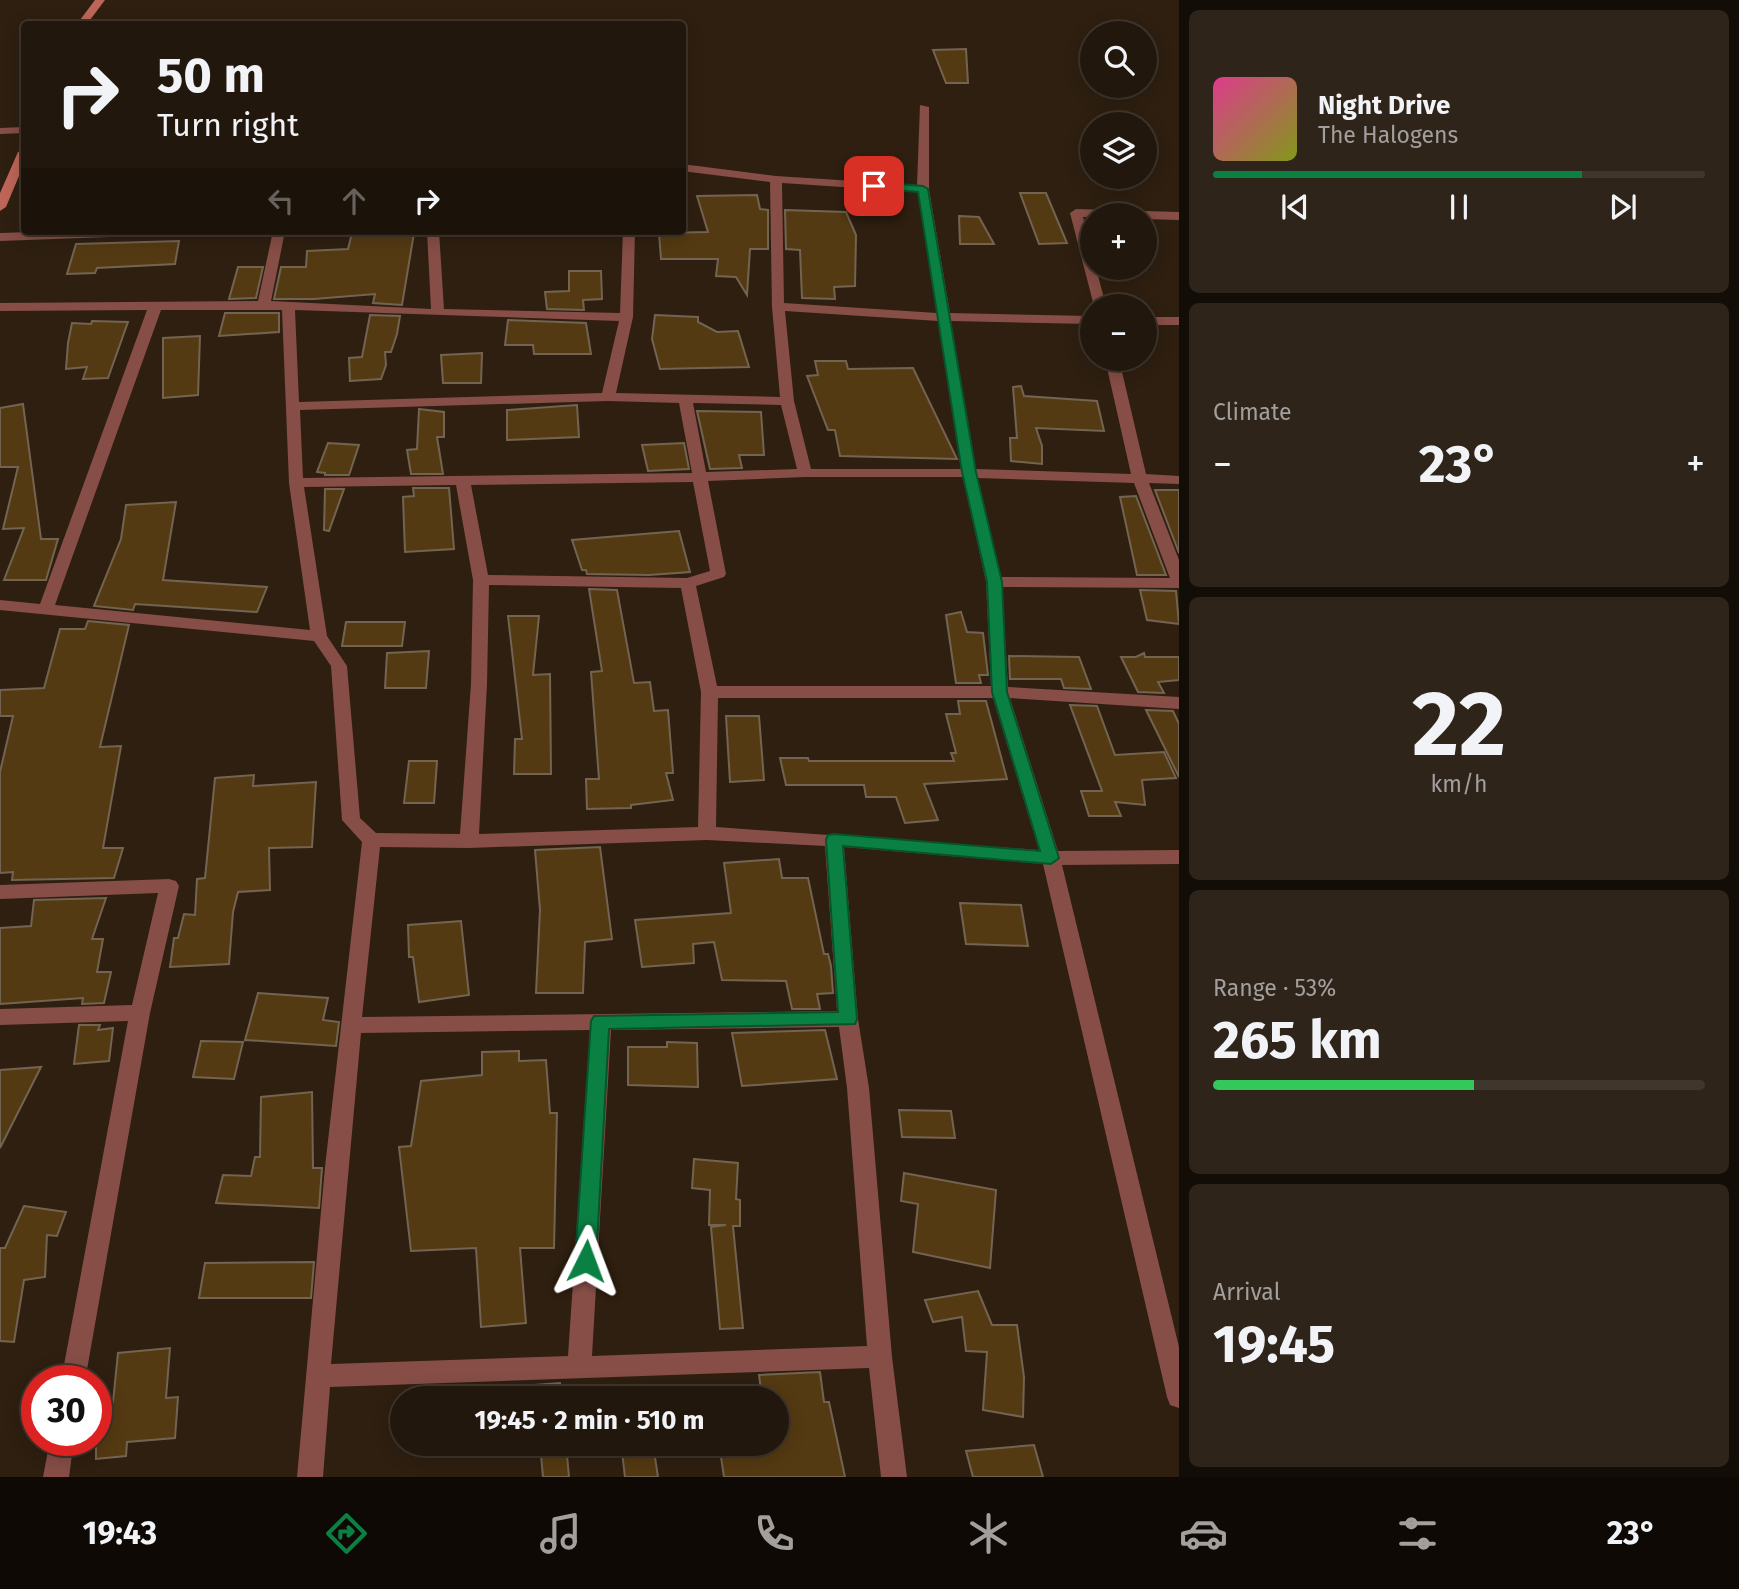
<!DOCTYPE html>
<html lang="en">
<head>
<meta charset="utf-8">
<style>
  :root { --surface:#22170c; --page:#2e241a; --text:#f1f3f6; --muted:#a29f9d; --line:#3f362d; --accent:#0b8043 }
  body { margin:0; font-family:"Fira Sans",sans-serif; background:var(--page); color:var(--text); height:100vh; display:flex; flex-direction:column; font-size:26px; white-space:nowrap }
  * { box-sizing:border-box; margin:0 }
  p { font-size:23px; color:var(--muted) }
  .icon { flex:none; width:38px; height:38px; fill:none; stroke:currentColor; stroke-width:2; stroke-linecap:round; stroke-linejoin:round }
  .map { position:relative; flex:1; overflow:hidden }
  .drawer { display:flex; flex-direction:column; gap:10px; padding:10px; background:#130d07; width:560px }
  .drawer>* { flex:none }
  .guide { position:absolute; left:21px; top:21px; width:665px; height:214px; border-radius:7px; box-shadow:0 4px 18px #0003,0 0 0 2px var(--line); background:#22170c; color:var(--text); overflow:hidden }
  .buttons { position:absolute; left:1080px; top:21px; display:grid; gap:14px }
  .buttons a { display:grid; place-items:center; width:77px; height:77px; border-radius:50%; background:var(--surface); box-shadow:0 4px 18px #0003,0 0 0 2px var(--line); font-size:35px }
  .speed { position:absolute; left:21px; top:1365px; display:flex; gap:14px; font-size:35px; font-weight:700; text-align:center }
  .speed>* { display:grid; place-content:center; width:91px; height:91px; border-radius:50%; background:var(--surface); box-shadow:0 4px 18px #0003,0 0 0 2px var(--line); line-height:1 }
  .speed .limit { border:10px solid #d22; background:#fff; color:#111 }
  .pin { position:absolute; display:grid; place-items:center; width:60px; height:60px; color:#fff; margin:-30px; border-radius:14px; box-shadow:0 4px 10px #0006 }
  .me { position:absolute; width:77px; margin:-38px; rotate:3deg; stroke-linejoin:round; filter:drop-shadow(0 0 5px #0008) }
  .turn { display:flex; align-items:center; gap:24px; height:147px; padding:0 21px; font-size:32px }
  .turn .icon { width:91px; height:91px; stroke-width:2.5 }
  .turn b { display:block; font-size:49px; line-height:60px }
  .lanes { display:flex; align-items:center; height:66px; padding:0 21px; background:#0003; justify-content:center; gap:35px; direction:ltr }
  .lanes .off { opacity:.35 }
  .big { font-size:52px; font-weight:700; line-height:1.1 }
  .drawer .tile { flex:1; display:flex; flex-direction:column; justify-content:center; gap:10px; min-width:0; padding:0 24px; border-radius:10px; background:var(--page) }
  .drawer .dial { align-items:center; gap:0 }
  .dial b { font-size:91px; line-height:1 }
  .song { display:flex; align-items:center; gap:21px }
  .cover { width:84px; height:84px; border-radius:10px; background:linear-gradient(135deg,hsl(330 70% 55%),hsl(70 70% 35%)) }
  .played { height:7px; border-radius:4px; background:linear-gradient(90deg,var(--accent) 75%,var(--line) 75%) }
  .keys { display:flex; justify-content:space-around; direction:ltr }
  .heat { display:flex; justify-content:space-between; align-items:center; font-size:38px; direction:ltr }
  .charge { height:10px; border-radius:5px; background:linear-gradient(90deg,#34c759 53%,var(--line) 0) }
  .trip { position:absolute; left:390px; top:1386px; width:399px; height:70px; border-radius:35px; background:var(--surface); box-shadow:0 4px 18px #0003,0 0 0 2px var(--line); font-weight:700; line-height:70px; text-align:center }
  .menu { display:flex; height:112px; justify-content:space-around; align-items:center; background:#0e0905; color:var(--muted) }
  .menu .icon { width:49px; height:49px }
  .menu .current { color:var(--accent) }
  .menu b { font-size:32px; color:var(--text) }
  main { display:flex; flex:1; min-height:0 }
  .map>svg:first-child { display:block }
  .building { fill:#543a12; stroke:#736451; stroke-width:2 }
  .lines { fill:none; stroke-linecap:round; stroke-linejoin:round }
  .street { fill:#864e46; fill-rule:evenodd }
  .secondary { fill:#bd6558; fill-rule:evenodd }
  .route { fill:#0b8043; stroke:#07532c; stroke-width:2 }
</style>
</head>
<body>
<main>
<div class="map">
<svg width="1179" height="1477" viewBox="0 0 1179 1477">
  <rect width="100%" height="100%" fill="#2e1f10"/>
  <!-- building -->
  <path class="building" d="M966,49L968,83H946L933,50Z
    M1020,193H1046L1067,243L1039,244Z
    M757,195L760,209L768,210V249H750L747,295L736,277L716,276L718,259H661L659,233L708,232L697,196Z
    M785,210L846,212L856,235L855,286L834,287L835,299L802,298L800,250L786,249Z
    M959,216L979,217L994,244H960Z
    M352,233H414L402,305L373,303L375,294L314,299H274L281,267H306L307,251L348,249Z
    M179,241L175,264L97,268L95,273L67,274L76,244Z
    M238,267H263L256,298L229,299Z
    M569,271H601L602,299L583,300L584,310L547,309L545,292L569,291Z
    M225,313H279V332L219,336Z
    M370,315L400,316L397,334L391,352H385L386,365L381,379L350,381L349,358L362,357Z
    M655,315L698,317V322L717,332L738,331L749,367L660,369L652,339Z
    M508,320L586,323L591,354H534L533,345H505Z
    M92,321L128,322L108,378L83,379L87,367L66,369L68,343L72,323L91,324Z
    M200,336L198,395L163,398V338Z
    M482,353L481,383H443L441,355Z
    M815,361H846L848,369L913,368L957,459L840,456L835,430H828L807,376L818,375Z
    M1021,386L1024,396L1097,401L1104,431L1036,428L1042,446V464L1011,461L1010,438H1017L1013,387Z
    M23,404L41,539H58L46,580H4L24,528L3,529L18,467H0V408Z
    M577,405L579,437L507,440V410Z
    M419,409L444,412V437H437L443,474H411L407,450L417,449Z
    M697,411L761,412L764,455H739L742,468L710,469Z
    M328,443L359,445L349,475H325V473L317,472Z
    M684,443L689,469L648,471L642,445Z
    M413,488H449L454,549L405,552L403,497L414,496Z
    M325,489H344L329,531L324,530Z
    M1155,490H1179V553Z
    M1136,496L1166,575H1137L1120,497Z
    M176,502L163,580L267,587L257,612L135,604L133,610L94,606L121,539L126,505Z
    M679,531L690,572L649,575L587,574L586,570H582L572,540Z
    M589,589L617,590L634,683L650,682L654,711L668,710L673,773H666L673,800L631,805V808L587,809L586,779H599L591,672L602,671Z
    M1140,590L1176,591L1179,624L1147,620Z
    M961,612L967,632L983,633L988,675H979L981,683H956L946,615Z
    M508,616H539L533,675L550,674L551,774H514L515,739H522Z
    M88,621L129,625L100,747L121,746L103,848H123L114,878L12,880L13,872L0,873V772L13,716H0V690L44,688L60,629H85Z
    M346,622H405L402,646H342Z
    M429,651L426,688H385L387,653Z
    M1144,653L1145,657H1179V680L1158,682L1164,693L1138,692L1121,657H1136Z
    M1009,656L1079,657L1091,689L1064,688L1061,679H1010Z
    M958,701H986L1007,779L924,784L938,820L905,823L896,797H866L864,785H786L780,758H808L809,761H954L951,753H956L946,714H960Z
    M1070,705L1097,706L1115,755L1164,752L1176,778L1142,780L1145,805L1115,802L1121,816H1089L1081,791H1102Z
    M1146,710L1173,711L1179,724V777Z
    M726,716H759L764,780L730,782Z
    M409,761H437L434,803H404Z
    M254,775L253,786L316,782L312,847L269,848L270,890L238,892L233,912L229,964L170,967L174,938H178L184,914L195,915L197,879L205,878L215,778Z
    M600,847L612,939L585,942L583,993H536L540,910L535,850Z
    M779,859L782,878H808L824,954H828L831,966L833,993L817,994L820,1009H792L786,981L722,980L714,942L693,944L694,963L642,967L635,920L731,913L724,863Z
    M106,898L92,939H103L97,972H111L104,1003L82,1004L83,998L0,1004V928L31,926L34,900Z
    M960,903L1021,905L1028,946L966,944Z
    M461,921L469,995L419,1002L413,957H409L408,925Z
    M258,993L328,998L323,1020L339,1022L336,1046L245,1040Z
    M79,1025H100L98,1030L113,1028L109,1061L74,1064Z
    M825,1030L837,1079L742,1086L732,1033Z
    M201,1041L243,1042L234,1079L193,1077Z
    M667,1042L697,1043L698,1087L628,1085V1047H667Z
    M519,1051V1061L546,1060L550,1113H557L554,1248H520L526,1323L481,1327L476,1248L411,1251L399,1147L411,1146L421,1081L482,1075V1052Z
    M41,1067L0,1148V1070Z
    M312,1092L313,1168H322L319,1208L216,1203L223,1175L251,1176L255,1157H260L261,1097Z
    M899,1110L951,1111L955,1138L902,1137Z
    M694,1159L738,1163L736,1199L740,1200V1226H733L743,1328L720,1329L711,1227L726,1225H709L710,1190L692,1188Z
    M904,1173L996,1190L990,1268L913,1252L918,1204L901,1201Z
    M24,1206L66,1212L57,1236L47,1235L45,1277L24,1280L14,1342L0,1341V1248H5Z
    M314,1262L311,1298H199L205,1263Z
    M978,1291L992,1325H1017L1024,1377L1023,1417L983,1410L987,1352L966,1351L962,1317L933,1322L925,1300Z
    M170,1348L166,1398L178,1397L175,1438L127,1442L126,1456L96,1459V1404L113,1402L118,1353Z
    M820,1372L824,1402H829L845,1477H724L719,1444H777V1398H762L759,1375Z
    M560,1383L562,1398H536L535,1385Z
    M540,1444H566L569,1477H543Z
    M621,1444H653L658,1477H625Z
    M1034,1445L1043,1477H973L966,1451Z"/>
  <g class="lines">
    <!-- street -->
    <path class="street" d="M920,105L929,107V189L950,313L1092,316V324L951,321L976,469L1131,474L1105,359H1119L1146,474L1179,476V484L1149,483L1179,560V588L1002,587L1008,687L1179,697V709L1010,698L1058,851L1179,850V864L1062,865L1179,1347V1408L1170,1405L1167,1397L1043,864L844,847L858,1019L869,1088L892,1357L907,1477H881L869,1368L330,1387L323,1477H297L325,1167L362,842L342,820L331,666L314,641L0,610V600L40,604L147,310L0,311V303L258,301L273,231H285L271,301L431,309L427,231H439L444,309L620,313L623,231H635L633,317L616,393L780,397L772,307L770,182L682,171V164L776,176L917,185ZM782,183L918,192L937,313L784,303ZM161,310H282L289,483L310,630L55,605ZM295,310L619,321L602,393L299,402ZM785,311L938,321L961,469H811L794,401ZM608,401L679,403L692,473L303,478L300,410ZM693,403L781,405L797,469L706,472ZM805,477H963L986,582L991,686H717L696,586L724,577L726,574L708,481ZM977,478L1134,483L1170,578L1001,577ZM693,482L710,571L687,578L488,575L471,485ZM456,485L473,580L471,684L460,834L376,833L360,818L347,666L327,636L304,487ZM489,585L681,588L701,692L698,827L479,834L487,684ZM718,698H993L1039,850L716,827ZM707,840L825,846L837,1011L362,1017L380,847L469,848ZM839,1027L847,1088L867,1346L592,1356L611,1030ZM590,1030L568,1356L331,1364L361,1033Z
      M24,127V133L0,134V128Z
      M1076,209L1179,212V220L1144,219V215L1083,217L1092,251V268H1096L1106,306H1094L1070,213Z
      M64,231H170L164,235L0,241V233Z
      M1144,317H1179V325H1144Z
      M169,879L176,881L179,886L150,1013L85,1381H61L128,1021L0,1025V1009L132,1005L158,893L0,899V885Z
      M50,1440H74L69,1477H43Z"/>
    <!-- secondary -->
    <path class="secondary" d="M95,0H105L87,24H77Z
      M24,149V164L6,207L0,211V193L18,152Z"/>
  </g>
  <!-- route -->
  <path class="route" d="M874,182L923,186L928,189L976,472L1002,582L1007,692L1059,858L1051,864L843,846L857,1019L855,1024L609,1029L596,1261L593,1267L586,1270L578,1267L575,1261L591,1021L594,1016L838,1012L826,840L828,835L834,834L1040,851L992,692L987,582L962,472L918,192L870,188V183Z"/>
</svg>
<div class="buttons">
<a><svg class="icon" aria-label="search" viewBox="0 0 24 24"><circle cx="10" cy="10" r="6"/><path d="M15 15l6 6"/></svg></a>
<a><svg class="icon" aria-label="layers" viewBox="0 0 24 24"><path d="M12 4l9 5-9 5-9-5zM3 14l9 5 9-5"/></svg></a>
<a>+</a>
<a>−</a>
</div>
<div class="speed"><div class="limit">30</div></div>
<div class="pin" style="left:874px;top:186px;background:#d93025"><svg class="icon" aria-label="arrive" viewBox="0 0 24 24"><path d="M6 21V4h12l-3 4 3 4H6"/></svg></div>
<svg class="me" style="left:586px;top:1261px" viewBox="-20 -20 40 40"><path d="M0-17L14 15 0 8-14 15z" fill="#0b8043" stroke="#fff" stroke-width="4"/></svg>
<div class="trip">19:45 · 2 min · 510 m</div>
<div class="guide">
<div class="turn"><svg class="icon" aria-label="right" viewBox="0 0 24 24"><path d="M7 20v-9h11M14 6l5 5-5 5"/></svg><div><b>50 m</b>Turn right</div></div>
<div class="lanes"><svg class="icon off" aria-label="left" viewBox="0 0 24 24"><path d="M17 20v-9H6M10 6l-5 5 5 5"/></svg><svg class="icon off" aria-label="ahead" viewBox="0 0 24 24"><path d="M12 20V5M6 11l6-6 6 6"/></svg><svg class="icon" aria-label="right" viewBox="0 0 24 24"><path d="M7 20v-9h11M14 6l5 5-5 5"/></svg></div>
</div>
</div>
<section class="drawer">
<div class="tile">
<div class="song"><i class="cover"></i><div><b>Night Drive</b><p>The Halogens</p></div></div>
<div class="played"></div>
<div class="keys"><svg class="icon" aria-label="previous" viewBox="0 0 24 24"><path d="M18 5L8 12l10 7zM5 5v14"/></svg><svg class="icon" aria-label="pause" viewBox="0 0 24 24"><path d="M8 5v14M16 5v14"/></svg><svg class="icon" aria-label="next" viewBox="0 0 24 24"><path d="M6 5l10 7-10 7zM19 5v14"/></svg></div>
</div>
<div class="tile"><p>Climate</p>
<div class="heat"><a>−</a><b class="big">23°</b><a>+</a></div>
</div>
<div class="tile dial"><b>22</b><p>km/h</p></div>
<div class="tile"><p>Range · 53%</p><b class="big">265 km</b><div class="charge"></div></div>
<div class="tile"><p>Arrival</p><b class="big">19:45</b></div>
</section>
</main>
<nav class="menu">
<b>19:43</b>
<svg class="icon current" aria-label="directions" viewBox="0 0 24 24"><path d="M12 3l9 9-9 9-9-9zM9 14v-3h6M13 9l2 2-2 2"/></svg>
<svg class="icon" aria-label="music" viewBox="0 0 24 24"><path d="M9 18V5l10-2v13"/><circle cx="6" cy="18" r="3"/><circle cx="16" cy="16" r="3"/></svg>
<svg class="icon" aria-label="phone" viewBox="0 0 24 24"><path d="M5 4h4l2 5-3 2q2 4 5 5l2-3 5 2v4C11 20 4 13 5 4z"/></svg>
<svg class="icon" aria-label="climate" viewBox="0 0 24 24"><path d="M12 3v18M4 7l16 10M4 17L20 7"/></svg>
<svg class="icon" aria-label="car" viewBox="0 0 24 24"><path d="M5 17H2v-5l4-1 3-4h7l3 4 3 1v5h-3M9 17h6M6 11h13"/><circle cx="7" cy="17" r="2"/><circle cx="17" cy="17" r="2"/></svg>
<svg class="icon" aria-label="filters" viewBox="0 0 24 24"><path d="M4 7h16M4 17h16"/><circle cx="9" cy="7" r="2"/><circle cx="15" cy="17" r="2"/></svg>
<b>23°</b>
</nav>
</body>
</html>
